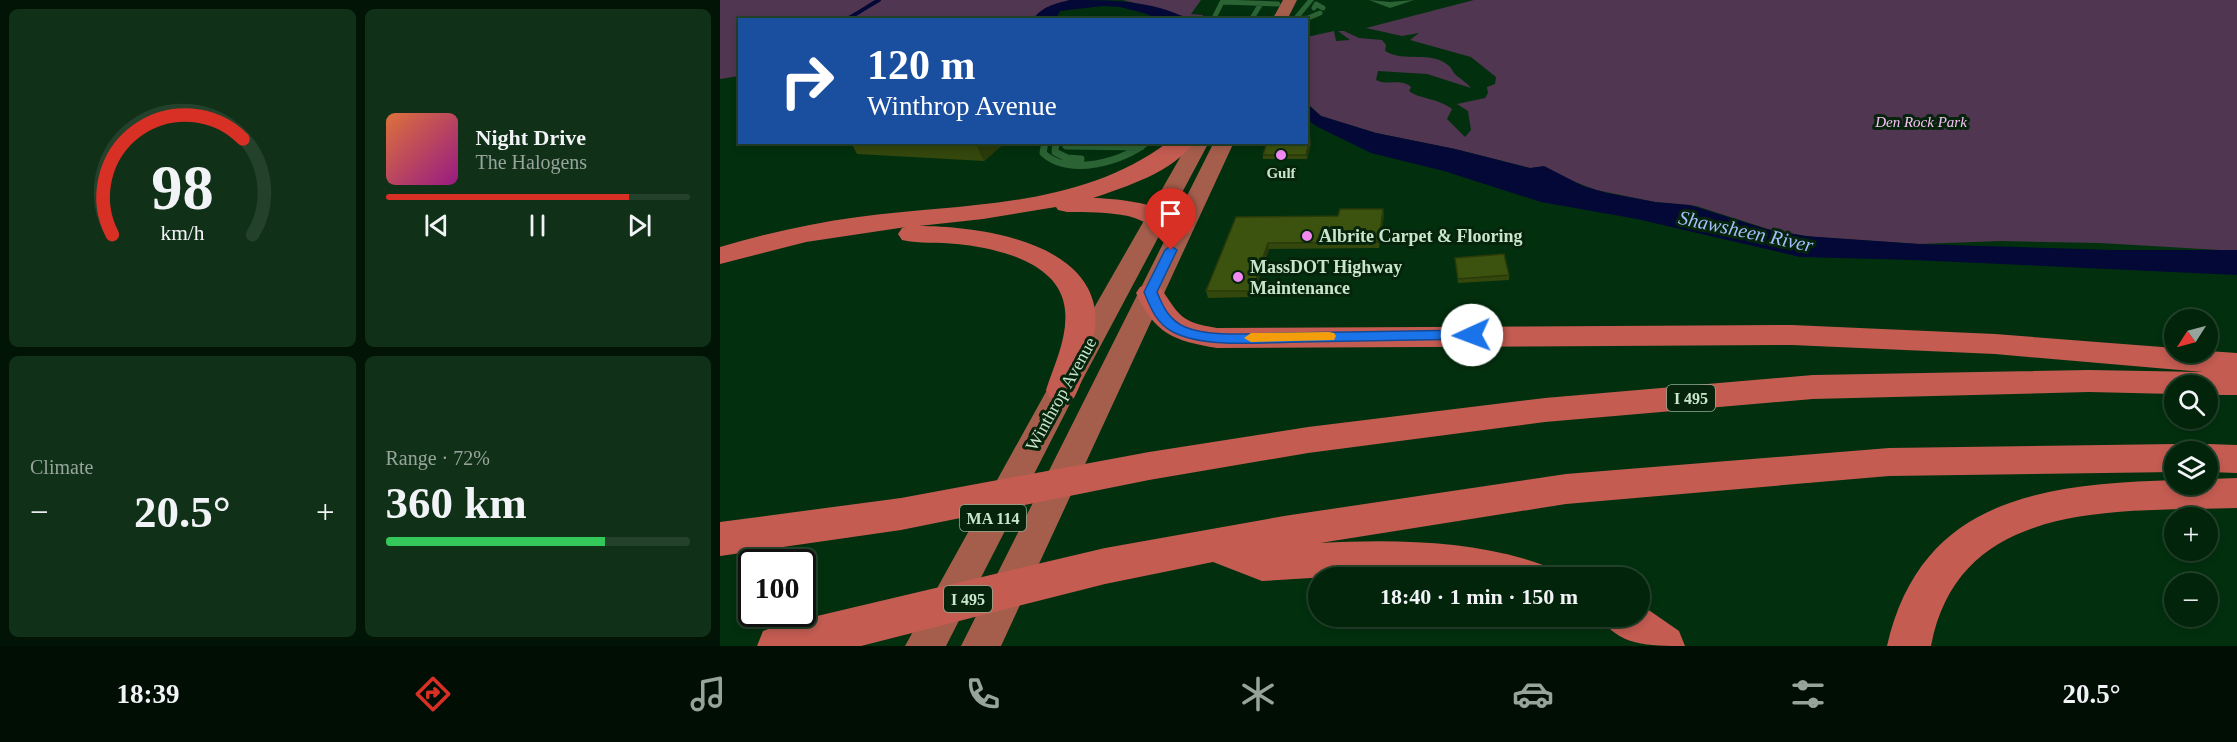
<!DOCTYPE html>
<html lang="en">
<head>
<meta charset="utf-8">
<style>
  :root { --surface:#02240a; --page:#103018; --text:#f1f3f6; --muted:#96a49c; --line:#23412b; --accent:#d93025 }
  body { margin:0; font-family:"Times New Roman",serif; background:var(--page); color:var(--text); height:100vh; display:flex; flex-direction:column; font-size:22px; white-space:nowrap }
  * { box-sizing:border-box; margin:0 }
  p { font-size:20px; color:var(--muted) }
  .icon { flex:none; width:33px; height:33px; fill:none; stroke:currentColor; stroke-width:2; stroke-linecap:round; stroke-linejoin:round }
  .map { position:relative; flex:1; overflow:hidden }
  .panel { display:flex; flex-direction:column; gap:9px; padding:9px; background:#011406; width:720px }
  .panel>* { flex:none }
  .hud { position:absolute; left:18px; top:18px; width:570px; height:126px; border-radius:0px; box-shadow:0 3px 9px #0003,0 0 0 2px var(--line); background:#1a4fa0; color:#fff; overflow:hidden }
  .needle { width:39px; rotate:234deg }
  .tools { position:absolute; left:1444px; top:309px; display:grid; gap:12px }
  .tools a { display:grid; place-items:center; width:54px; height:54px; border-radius:50%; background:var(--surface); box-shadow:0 3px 9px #0003,0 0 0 2px var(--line); font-size:30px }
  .speed { position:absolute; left:18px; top:549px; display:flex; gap:12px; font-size:30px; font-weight:700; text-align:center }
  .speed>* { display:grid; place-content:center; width:78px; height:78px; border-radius:50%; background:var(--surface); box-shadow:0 3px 9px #0003,0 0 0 2px var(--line); line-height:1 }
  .speed .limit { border:3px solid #111; border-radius:9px; background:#fff; color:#111 }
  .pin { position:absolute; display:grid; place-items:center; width:51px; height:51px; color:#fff; margin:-62px -26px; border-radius:50% 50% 50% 0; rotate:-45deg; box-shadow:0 0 6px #0007 }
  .pin .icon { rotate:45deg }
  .me { position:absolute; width:66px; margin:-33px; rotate:268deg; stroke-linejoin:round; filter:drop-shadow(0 0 4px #0008) }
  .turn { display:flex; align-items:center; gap:21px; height:126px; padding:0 30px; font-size:27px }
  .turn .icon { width:78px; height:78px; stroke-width:2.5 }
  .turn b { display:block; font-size:42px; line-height:51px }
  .big { font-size:45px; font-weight:700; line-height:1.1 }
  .panel .tile { flex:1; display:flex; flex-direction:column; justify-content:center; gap:9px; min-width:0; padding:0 21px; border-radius:9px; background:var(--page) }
  .panel .dial { align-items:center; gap:0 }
  .dial svg { height:156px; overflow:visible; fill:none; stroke:var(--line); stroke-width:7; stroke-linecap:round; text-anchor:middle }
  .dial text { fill:var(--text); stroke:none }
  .song { display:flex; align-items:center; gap:18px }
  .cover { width:72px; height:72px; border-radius:9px; background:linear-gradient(135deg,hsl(20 70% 55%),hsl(310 70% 35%)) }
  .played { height:6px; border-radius:3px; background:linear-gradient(90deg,var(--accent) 80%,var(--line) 80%) }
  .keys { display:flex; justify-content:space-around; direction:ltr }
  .heat { display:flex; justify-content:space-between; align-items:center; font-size:33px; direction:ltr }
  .charge { height:9px; border-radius:4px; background:linear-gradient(90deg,#34c759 72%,var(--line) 0) }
  .panel .tiles { flex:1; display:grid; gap:9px; grid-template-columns:repeat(2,1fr) }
  .trip { position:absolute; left:588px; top:567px; width:342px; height:60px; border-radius:30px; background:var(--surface); box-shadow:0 3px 9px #0003,0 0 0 2px var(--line); font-weight:700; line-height:60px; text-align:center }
  .dock { display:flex; height:96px; justify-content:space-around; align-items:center; background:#010e04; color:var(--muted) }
  .dock .icon { width:42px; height:42px }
  .dock .active { color:var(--accent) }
  .dock b { font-size:27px; color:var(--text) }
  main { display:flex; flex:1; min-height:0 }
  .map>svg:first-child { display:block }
  .green { fill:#513651 }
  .water { fill:#030836 }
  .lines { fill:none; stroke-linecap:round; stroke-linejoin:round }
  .stream { stroke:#030836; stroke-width:4 }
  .service-far1 { stroke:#2b6334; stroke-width:5 }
  .service { stroke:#2b6334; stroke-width:7 }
  .minor { fill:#2b6334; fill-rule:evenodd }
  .trunk { fill:#a65e4c; fill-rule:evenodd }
  .motorway { fill:#c45c52; fill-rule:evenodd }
  .wall { fill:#34470d }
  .shaded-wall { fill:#2a3a0a }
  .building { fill:#3c530f; stroke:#2a3a0a; stroke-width:1.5 }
  .route { fill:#1a73e8; stroke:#114b97; stroke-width:1.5 }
  .slow { fill:#f59e0b }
  .poi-dot { fill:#f38af2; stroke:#06240c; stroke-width:2 }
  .labels { text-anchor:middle; stroke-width:6; stroke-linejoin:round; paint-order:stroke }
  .far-park-label { font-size:15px; font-style:italic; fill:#f9c1f7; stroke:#06240c }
  .far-poi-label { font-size:15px; font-weight:bold; fill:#c9e6cb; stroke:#06240c }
  .shield { fill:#06240c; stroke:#8eac92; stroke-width:1.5 }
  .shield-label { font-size:16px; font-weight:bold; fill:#c9e6cb }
  .poi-label { font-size:18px; font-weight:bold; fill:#c9e6cb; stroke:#06240c; text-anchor:start }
  .street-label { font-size:18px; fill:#c9e6cb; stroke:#06240c }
  .water-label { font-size:20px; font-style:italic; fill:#a5bffe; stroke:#06240c }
</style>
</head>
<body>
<main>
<section class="panel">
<div class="tiles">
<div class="tile dial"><svg viewBox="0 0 100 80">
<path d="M14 69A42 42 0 1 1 86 69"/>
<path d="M14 69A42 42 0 0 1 81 20" stroke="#d93025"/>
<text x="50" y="56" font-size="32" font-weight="700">98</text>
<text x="50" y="72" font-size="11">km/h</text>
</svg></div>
<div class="tile">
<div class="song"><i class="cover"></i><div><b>Night Drive</b><p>The Halogens</p></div></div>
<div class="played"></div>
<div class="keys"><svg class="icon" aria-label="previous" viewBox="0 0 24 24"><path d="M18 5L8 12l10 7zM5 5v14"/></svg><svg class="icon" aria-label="pause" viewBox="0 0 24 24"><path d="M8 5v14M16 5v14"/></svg><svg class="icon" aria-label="next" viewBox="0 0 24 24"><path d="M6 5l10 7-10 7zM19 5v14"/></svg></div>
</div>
<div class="tile"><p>Climate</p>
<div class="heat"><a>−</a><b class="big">20.5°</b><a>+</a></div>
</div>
<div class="tile"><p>Range · 72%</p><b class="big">360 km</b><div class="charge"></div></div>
</div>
</section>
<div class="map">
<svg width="1517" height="646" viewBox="0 0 1517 646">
  <rect width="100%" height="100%" fill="#02300e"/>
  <!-- green -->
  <path class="green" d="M0,0H350L326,8L314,19L20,20L19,76L0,79Z
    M403,0H481L471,14L483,15V18L490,19C461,19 432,7 403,0Z
    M754,0H1517V251L1380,243L1281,241L1199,244L1093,237L1051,230L976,206L935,202L876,190L837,175L826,167L810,168L735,149L656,133L601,116L587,103V37L614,31L616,41L630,40L618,31H624L639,38L662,40L666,45L665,51C685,63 709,50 728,65C732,68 733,73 737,76C742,80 747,83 751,88L707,74L658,71L656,80C667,86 681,78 691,87L689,91C699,99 718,98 732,109L727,119L745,137L751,130L748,111L737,104L765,98L768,93L767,87L775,84L776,77L751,57L690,40L699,33L682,36L646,28Z"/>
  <!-- water -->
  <path class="water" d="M350,0C390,0 432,0 468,19H436L427,14L400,7L383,6L340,11L336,19H314C320,7 337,3 350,0Z
    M586,103L601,116L656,133L735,149L810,168L824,166L863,186L887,193L935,202L970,205L1046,229L1085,236L1199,244L1392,250H1517V275L1193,260L1080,257L917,219L821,202L724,171L651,153L596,126L587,119Z"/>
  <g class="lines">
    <!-- stream -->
    <path class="stream" d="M125,20C137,14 148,6 159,0"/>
    <!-- service-far1 -->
    <path class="service-far1" d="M594,8L596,4L603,8
      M576,18L591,0
      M493,20L502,2L558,4
      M531,20L540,5
      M559,20L588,18L600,13"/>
    <!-- service -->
    <path class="service" d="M325,142L323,153C349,177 403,162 427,142
      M336,142L335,152L347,158L361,159
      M349,142L346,146L421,147"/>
    <!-- minor -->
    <path class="minor" d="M649,0L670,2L694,0L670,8Z"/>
    <!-- trunk -->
    <path class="trunk" d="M563,0H577L567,20H552Z
      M469,142H489L357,390L226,646H185L327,390Z
      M494,142H514L281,646H241Z"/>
    <!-- motorway -->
    <path class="motorway" d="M448,142H474C454,172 405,187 373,198C398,198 459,206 474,228L470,233C449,239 429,221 408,216C388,212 367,212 347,212L338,210L336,207L263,219L199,226C255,226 365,240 375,310C377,325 373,341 369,355C365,370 361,385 354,398L342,402L330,398L326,390C334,365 348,337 345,310C341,262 276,248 237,244C218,242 199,244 182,240L178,234L182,228L186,227L86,242L0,264V247C45,234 91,223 138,217C243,203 360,209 448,142Z
      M430,284L440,287C460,316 460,322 497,328L1072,325L1275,334L1455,348V352L1488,351L1517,353V395H1488V386H1455V394L1369,392L1093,399L825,422L588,453L429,480L181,530L0,556V522L181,498L429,452L588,427L825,398L1093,375L1369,370L1483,372L1275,354L1072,345L497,348C454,341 435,334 416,293L420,287Z
      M1455,444L1468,448L1469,452H1455V472L1169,476L846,504L600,543C671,539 755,540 823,565L828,578L624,576L542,581L493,562L385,584L141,646H37L43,631L59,625L385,548L564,516L846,474L1169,448Z
      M1488,444L1517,445V473L1488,472V452H1474L1475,448Z
      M1517,478V508C1401,512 1239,497 1211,646H1167C1201,497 1325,484 1455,480V484H1488V479Z
      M920,604L959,631L965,646C929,646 897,646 880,616H920Z"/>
  </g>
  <!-- wall -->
  <path class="wall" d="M131,142H286L264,161L137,154Z
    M591,143L587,159H543V155Z
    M663,209L664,215L659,248L549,249L533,297L488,298L486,291L516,217L618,216Z
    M735,258L789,275V280L738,283Z"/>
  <!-- shaded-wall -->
  <path class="shaded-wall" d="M590,139L591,143L587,159L586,155Z
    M255,142H286L264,161Z
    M663,209L664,215L659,248V242Z
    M548,243L549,249L533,297L532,291Z"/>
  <!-- building -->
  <path class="building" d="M586,139H590L586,155H543L547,142H586Z
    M620,209H663L659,242L548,243L532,291H486L516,217L618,216Z
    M784,254L789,275L738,279L735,258Z"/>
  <!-- route -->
  <path class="route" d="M451,246L457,250L437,292C443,307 449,320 465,327C491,338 536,333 565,333C627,332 689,331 752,330L759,335L752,339C695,340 638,341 581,342C545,342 486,349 453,332C437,324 431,309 424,292L445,250Z"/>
  <!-- slow -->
  <path class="slow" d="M609,332L614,333L616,336L614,340L531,342L524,338L531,333Z"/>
  <!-- markers -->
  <g class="poi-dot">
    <circle cx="561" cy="155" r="6"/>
    <circle cx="587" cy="236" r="6"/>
    <circle cx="518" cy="277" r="6"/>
  </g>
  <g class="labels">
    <!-- far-park labels -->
    <g class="far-park-label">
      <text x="1201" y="127">Den Rock Park</text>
    </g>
    <!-- far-poi labels -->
    <g class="far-poi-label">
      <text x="561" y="178">Gulf</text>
    </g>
    <!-- shield labels -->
    <g class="shield">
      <rect x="947" y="385" width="48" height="26" rx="4.5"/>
      <rect x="240" y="505" width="66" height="26" rx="4.5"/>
      <rect x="224" y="586" width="48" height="26" rx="4.5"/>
    </g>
    <g class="shield-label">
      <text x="971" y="404">I 495</text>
      <text x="273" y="524">MA 114</text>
      <text x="248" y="605">I 495</text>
    </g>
    <!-- poi labels -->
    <g class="poi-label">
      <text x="599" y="242">Albrite Carpet &amp; Flooring</text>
      <text x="530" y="273">MassDOT Highway<tspan x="530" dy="21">Maintenance</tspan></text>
    </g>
    <!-- street labels -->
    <g class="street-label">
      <text transform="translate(341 394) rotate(-61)" y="6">Winthrop Avenue</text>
    </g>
    <!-- water labels -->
    <g class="water-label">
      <text transform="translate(1026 231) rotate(12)" y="7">Shawsheen River</text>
    </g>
  </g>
</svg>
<div class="tools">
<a><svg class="needle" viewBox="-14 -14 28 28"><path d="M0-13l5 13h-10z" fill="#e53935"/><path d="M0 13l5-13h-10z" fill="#96a49c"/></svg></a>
<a><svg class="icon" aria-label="search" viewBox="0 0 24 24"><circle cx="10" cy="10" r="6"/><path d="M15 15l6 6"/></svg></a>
<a><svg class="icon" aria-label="layers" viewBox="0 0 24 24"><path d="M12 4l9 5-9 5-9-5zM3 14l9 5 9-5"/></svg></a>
<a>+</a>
<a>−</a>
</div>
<div class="speed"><div class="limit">100</div></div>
<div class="pin" style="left:451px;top:250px;background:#d93025"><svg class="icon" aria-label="arrive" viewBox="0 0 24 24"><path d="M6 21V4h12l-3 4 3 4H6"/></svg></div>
<svg class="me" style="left:752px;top:335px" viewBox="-20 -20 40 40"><circle r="19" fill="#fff"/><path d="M0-13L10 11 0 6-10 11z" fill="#1a73e8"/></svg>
<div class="trip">18:40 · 1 min · 150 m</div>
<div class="hud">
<div class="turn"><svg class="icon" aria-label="right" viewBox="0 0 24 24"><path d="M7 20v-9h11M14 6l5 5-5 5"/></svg><div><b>120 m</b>Winthrop Avenue</div></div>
</div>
</div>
</main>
<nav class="dock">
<b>18:39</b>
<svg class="icon active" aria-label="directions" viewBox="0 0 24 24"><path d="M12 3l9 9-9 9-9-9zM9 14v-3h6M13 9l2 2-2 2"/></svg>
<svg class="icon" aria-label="music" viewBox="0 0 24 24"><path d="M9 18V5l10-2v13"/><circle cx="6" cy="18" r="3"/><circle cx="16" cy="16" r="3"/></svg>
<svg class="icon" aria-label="phone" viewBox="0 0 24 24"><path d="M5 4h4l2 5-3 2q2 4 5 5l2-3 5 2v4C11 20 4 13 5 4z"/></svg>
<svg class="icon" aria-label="climate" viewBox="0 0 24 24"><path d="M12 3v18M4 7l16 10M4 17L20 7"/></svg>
<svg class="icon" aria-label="car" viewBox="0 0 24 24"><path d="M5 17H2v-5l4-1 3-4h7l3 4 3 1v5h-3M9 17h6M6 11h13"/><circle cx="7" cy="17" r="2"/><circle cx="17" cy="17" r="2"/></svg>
<svg class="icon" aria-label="filters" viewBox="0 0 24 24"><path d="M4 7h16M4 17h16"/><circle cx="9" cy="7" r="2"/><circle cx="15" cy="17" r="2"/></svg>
<b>20.5°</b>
</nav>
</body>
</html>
